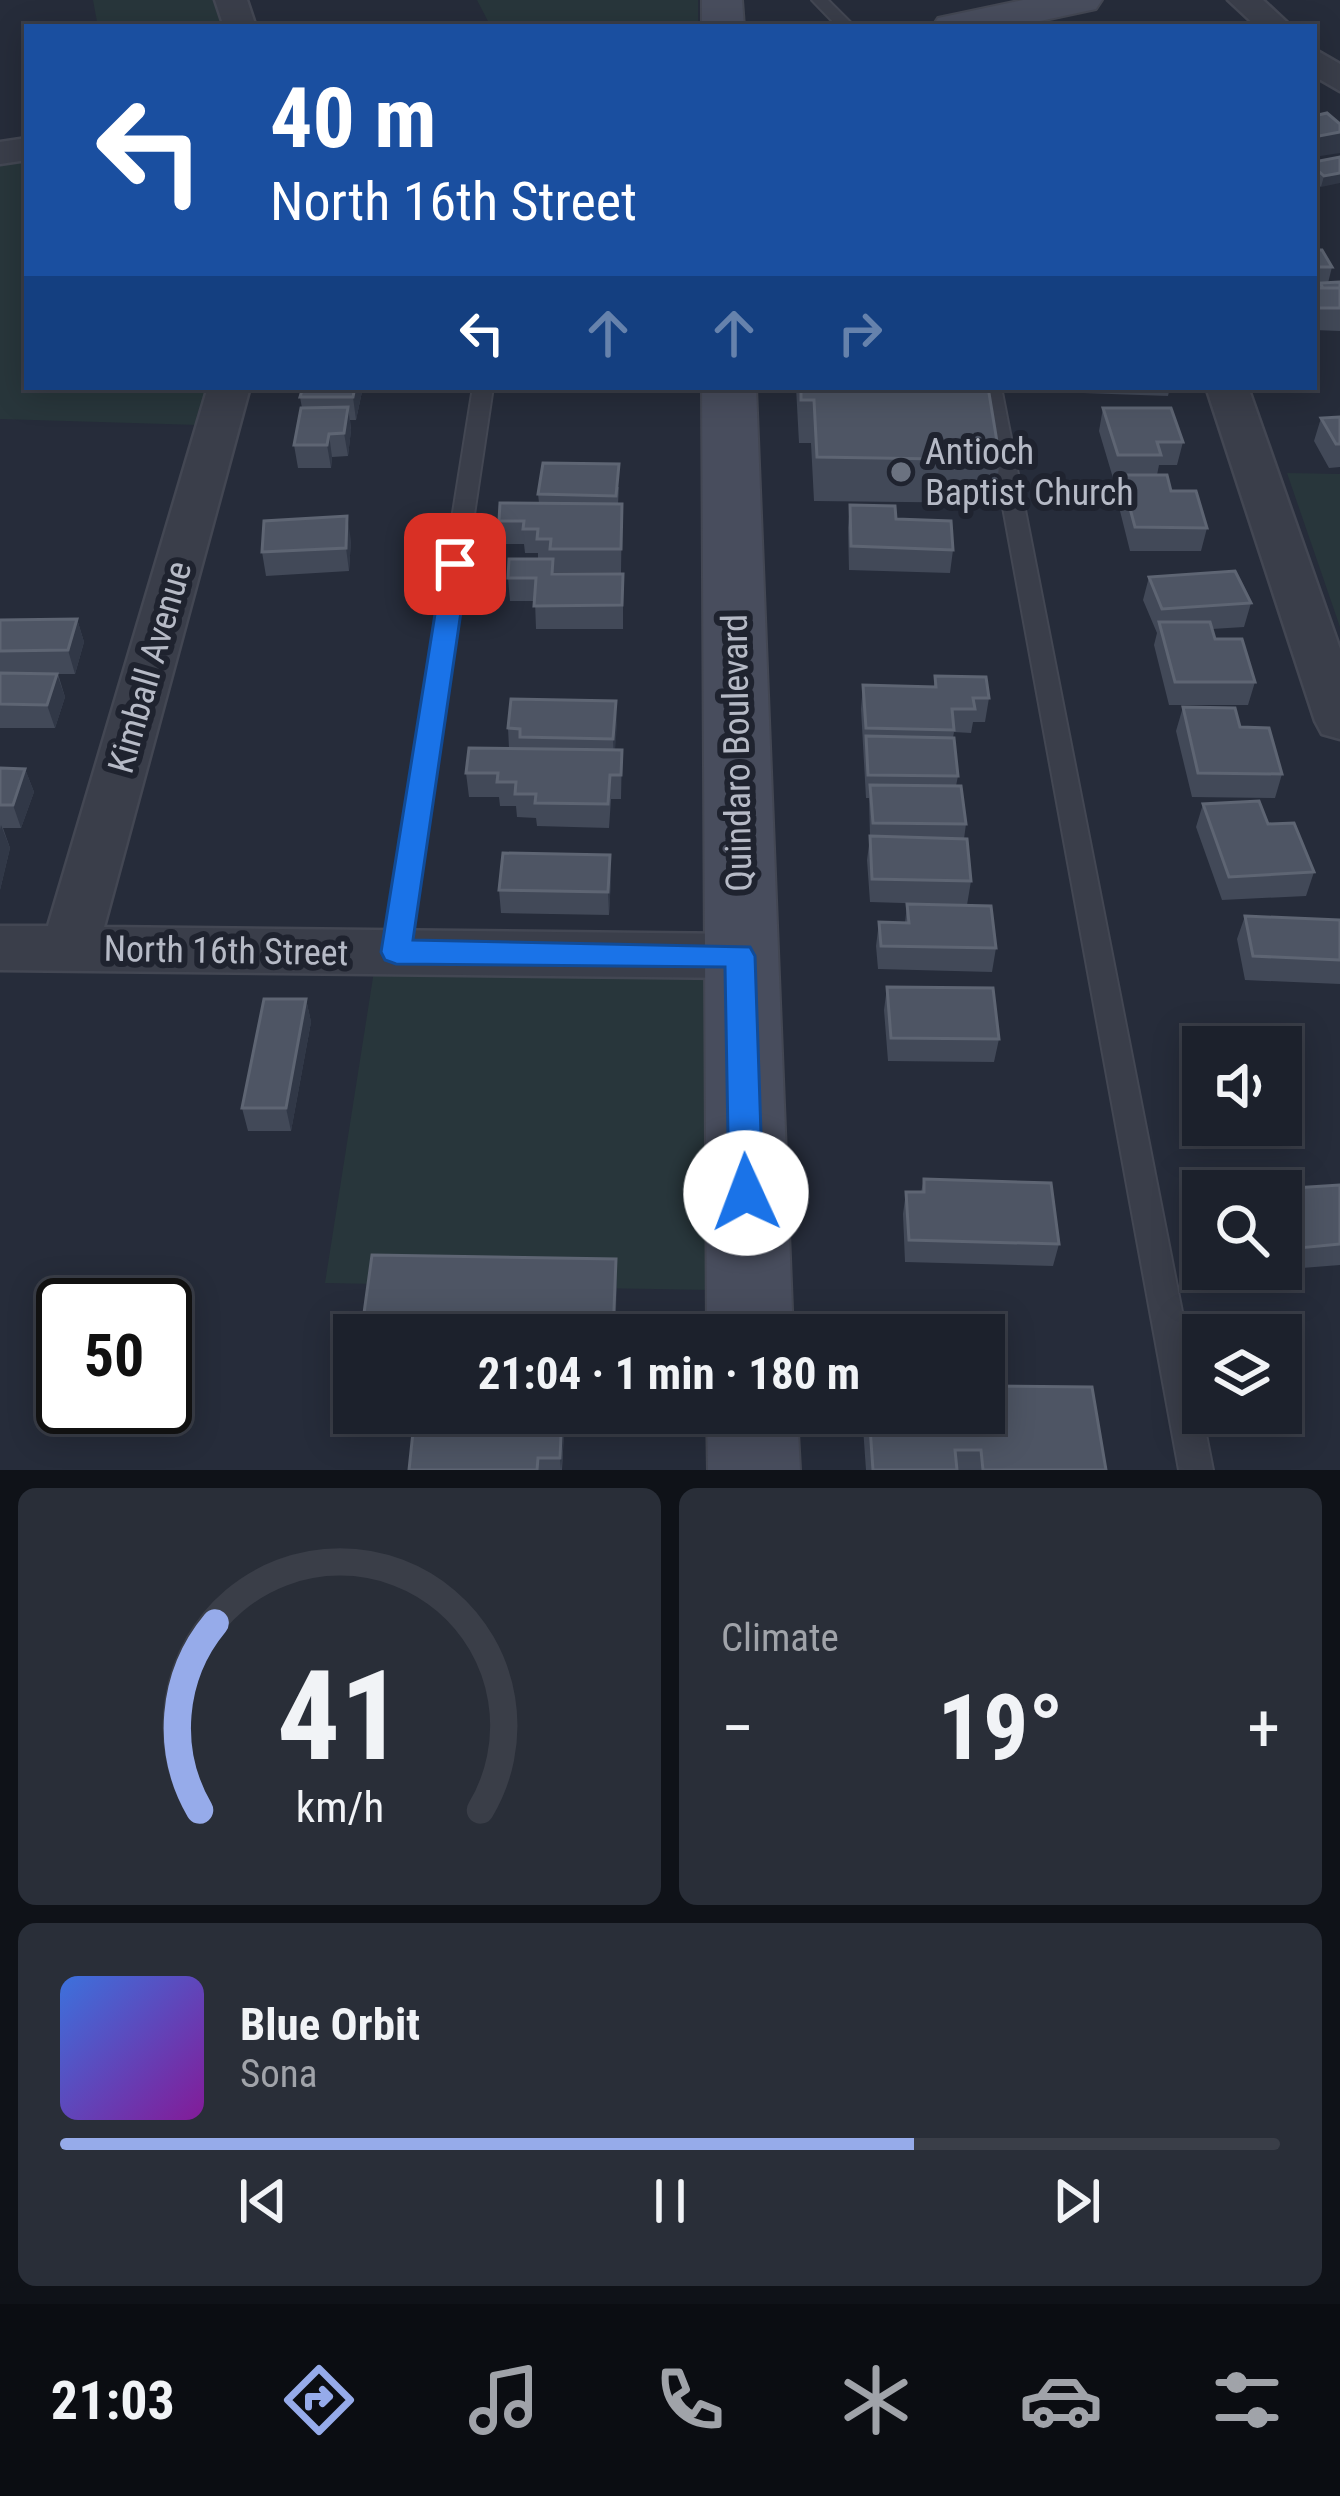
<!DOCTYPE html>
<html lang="en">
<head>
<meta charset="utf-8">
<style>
  :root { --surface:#1c212c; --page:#292e38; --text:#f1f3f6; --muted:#a0a3a9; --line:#3a3e48; --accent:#96abea }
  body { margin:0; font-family:"Roboto Condensed",sans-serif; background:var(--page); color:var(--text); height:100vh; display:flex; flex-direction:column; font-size:45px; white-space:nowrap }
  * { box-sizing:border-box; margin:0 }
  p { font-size:39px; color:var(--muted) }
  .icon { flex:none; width:66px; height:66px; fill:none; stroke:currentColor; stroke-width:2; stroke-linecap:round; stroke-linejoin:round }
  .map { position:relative; height:1470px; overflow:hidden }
  .side { display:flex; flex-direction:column; gap:18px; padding:18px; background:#0f1218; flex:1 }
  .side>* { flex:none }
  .guide { position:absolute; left:24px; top:24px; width:1293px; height:366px; border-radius:0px; box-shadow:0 6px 30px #0003,0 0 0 3px var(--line); background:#1a4fa0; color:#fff; overflow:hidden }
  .controls { position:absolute; left:1182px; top:1026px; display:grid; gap:24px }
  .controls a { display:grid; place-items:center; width:120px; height:120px; border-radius:0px; background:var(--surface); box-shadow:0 6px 30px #0003,0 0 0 3px var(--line); font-size:60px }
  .speed { position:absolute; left:36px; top:1278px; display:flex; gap:24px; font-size:60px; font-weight:700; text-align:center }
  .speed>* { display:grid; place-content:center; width:156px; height:156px; border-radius:50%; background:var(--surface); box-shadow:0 6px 30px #0003,0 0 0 3px var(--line); line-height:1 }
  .speed .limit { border:6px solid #111; border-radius:18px; background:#fff; color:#111 }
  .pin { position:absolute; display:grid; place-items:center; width:102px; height:102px; color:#fff; margin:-51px; border-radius:24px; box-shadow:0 6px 18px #0006 }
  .me { position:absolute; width:132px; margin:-66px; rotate:358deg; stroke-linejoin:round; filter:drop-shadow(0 0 9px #0008) }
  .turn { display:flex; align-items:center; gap:42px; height:252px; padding:0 48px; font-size:54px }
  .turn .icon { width:156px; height:156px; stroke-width:2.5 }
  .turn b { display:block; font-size:84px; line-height:102px }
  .lanes { display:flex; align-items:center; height:114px; padding:0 48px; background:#0003; justify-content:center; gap:60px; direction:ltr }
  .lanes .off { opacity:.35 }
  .big { font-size:90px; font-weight:700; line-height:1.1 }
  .side .widget { flex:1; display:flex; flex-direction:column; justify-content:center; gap:18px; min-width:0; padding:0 42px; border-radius:18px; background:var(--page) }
  .side .dial { align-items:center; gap:0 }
  .dial svg { height:312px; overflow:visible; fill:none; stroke:var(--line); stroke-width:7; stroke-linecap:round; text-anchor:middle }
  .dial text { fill:var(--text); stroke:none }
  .song { display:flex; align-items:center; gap:36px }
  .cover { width:144px; height:144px; border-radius:18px; background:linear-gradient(135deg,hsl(220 70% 55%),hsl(290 70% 35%)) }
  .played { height:12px; border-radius:6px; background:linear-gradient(90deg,var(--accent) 70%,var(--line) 70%) }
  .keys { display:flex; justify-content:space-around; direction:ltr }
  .heat { display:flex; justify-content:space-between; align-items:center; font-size:66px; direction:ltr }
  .side .tiles { flex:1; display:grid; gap:18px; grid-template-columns:1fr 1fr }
  .widget:last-child { grid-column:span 2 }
  .trip { position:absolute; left:333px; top:1314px; width:672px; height:120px; border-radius:0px; background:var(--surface); box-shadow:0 6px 30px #0003,0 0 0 3px var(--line); font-weight:700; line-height:120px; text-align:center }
  .tab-bar { display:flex; height:192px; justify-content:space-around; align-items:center; background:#0b0d12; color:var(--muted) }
  .tab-bar .icon { width:84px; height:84px }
  .tab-bar .active { color:var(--accent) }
  .tab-bar b { font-size:54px; color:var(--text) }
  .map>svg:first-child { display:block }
  .green { fill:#28363b }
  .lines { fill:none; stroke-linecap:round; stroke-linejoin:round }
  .lane-casing { stroke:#434753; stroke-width:4 }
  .street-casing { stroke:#434753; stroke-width:5 }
  .secondary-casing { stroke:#434753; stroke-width:4 }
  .lane { fill:#3a3e4a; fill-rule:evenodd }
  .street { fill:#3a3e4a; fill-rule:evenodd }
  .secondary { fill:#484d5d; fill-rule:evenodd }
  .wall { fill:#424958 }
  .shaded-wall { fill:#313847 }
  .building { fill:#4e5564; stroke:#5e6573; stroke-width:3 }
  .route { fill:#1a73e8; stroke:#114b97; stroke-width:3 }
  .worship-dot { fill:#6b7280; stroke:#1f232f; stroke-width:4.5 }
  .labels { text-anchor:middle; stroke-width:12; stroke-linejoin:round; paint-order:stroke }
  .poi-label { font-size:36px; fill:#b6bac6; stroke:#1f232f; text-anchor:start }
  .street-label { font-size:36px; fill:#b6bac6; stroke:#1f232f }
</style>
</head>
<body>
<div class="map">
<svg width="1340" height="1470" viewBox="0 0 1340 1470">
  <rect width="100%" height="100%" fill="#262c3a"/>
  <!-- green -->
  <path class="green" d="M93,0H214L222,27H98Z
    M477,0H698V27H491Z
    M27,158V387H210L198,425L0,419V161Z
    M1287,473L1340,474V627Z
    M374,971L698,976L708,983L707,1290L325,1283Z"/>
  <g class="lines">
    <defs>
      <path id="lane" d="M812,0H828L855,27H838Z
        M473,387H493L409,952L405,959L396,963L387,959L383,952Z
        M981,387H1001L1213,1470H1179Z"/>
      <path id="street" d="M215,0H247L256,27H224Z
        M1228,0H1263L1292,27H1257Z
        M1314,49L1340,64V91L1314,76Z
        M27,138V160L0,164V142Z
        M208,387H250L104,927L740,934L760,940L768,956L760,972L740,978L0,970V926H48Z
        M1206,387H1248L1340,649V739L1322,734L1315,721Z"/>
      <path id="secondary" d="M702,0H742L744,27H702Z
        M1023,0H1102L1096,9L1012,27H932L938,18Z
        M702,387H756L793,1335H707Z
        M707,1413H797L800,1470H708Z"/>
    </defs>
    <!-- lane casing -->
    <use href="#lane" class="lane-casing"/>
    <!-- street casing -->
    <use href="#street" class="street-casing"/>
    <!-- secondary casing -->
    <use href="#secondary" class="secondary-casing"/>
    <!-- lane -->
    <use href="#lane" class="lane"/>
    <!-- street -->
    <use href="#street" class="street"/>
    <!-- secondary -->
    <use href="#secondary" class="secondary"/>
  </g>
  <!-- wall -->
  <path class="wall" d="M1340,157L1321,187L1314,181V162Z
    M1314,250L1332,267L1328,283L1340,282V331L1314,330Z
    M303,387H363L356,420H350L351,430L348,456L332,457L331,468H298L294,445L302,408L300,397Z
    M796,387H988L1000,460L994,503L814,501L811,443H799Z
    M1081,387H1170L1168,396L1083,393Z
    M1103,408L1183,442L1177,465H1159L1157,475L1207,528L1201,551H1130L1117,499L1121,478H1113L1099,431Z
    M1340,417V467L1329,468L1314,441L1321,418Z
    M619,487L618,504H622L621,573L553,572V574H623V629H536L535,601H510L508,578L538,559V553H525L524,544H501L499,521L539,503L538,494Z
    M850,505L896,519L953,550L950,573L849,570L848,528Z
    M351,540L349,571L266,576L262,552Z
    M1149,577L1251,603L1244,627L1212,629L1215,639L1255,682L1248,705H1169L1154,645L1157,633L1143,600Z
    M77,619L84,642L75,674H58L65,697L55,728H0V620Z
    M935,676L989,698L985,722H973L971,733L954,732L953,738L958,776L956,786L966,824L964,839L971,881L967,905L870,902L867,860L870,837L869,798H866L861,709L863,685L934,687Z
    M616,701L615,750H622L621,799H611L609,828L537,826L536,818L517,817L516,806H500L499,797H469L466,773L509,748L508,728Z
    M1183,707L1240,727L1282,774L1275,798L1192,797L1176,731Z
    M0,768L25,769L34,792L21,828H3L10,848L0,890Z
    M1203,804L1268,824L1314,872L1306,896L1222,900L1196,827Z
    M611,878L609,915L501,913L499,890Z
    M907,904L996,948L992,972L878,969L876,946L879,922L905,923Z
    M1245,916L1340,920V984L1245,980L1237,939Z
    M887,987L999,1039L994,1062L888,1061L884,1010Z
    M306,999L311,1022L291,1131H248L242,1108Z
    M924,1179L1059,1244L1053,1266L905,1262L903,1214L906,1192H921Z
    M1340,1185V1265L1289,1269L1281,1246V1191H1277L1278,1189Z
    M562,1413L564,1432L562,1470H409Z
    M862,1413H984L1106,1470H866Z"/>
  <!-- shaded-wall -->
  <path class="shaded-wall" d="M1340,132V153L1314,157V137Z
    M1340,173V183L1321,187L1324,176Z
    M355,387H363L356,420L353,397Z
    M348,407L351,430L348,456L344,433Z
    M329,434L332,457L331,468L327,445Z
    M347,516L351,540L349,571L346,548Z
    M77,619L84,642L75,674L68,650Z
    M57,674L65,697L55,728L47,705Z
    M616,701L617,725L614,763L613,739Z
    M25,769L34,792L21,828L13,805Z
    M1,825L10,848L0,890V830Z
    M610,855L611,878L609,915L608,892Z
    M306,999L311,1022L291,1131L286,1108Z
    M616,1259L617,1290L615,1335H613Z
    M562,1413L564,1432L561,1470L560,1458Z"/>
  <!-- building -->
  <path class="building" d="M1327,113L1340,124V132L1314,137V116Z
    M1340,157V173L1324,176L1314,167V162Z
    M1314,250H1322L1332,267H1314Z
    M1340,282V288H1323L1320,283Z
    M1314,288H1340V308H1314Z
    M303,387H355L353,397H300Z
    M801,387H988L1000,460L817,457L814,400H801Z
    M348,407L344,433L329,434L327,445H294L301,408Z
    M1103,408H1171L1183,442H1157L1161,455H1118Z
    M1340,417V444H1336L1321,418Z
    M543,463L619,464L616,496L538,494Z
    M1121,475H1167L1171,491H1196L1207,528L1135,527Z
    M500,503L622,504L621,549H550L551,539H537L538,529H523L524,521H499Z
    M850,505L895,506L896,519L951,521L953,550L851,546Z
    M347,516L346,548L262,552L264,521Z
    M509,559H553L552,574H623L622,605L534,606L536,578H508Z
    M1235,571L1251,603L1162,609L1149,577Z
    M77,619L68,650L0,651V620Z
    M1159,622H1210L1215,639H1242L1255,682H1175Z
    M0,673L57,674L47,705L0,704Z
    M935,676L986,677L989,698H973L975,709H952L954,730L866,728L863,685L936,687Z
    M511,699L616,701L613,739L520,737V729L508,728Z
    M1183,707L1235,708L1240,727L1269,728L1282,774L1198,773Z
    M866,736L954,738L958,776L868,775Z
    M469,748L622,750L621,775H610L608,804L535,803L536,794H515L516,782H497L498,773H466Z
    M0,768L25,769L13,805H0Z
    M870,785L961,786L966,824L873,823Z
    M1259,801L1268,824L1294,823L1314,872L1229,877L1203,804Z
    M870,836L967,839L971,881L872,879Z
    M503,853L610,855L608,892L499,890Z
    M907,904L991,906L996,948L881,946L879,922L909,923Z
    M1245,916L1340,920V960L1253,956Z
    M887,987L993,988L999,1039L891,1038Z
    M264,999H306L286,1108H242Z
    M924,1179L1051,1183L1059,1244L909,1240L906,1192H924Z
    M1340,1185V1244L1299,1248L1281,1198V1191L1278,1189Z
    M372,1255L616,1259L613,1335H361Z
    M984,1386L1092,1387L1106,1470H983L981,1450H955L957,1470H873L869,1413H984Z
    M415,1413H562L560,1458H538L537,1470H409Z"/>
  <!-- route -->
  <path class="route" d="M455,556L468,564L413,940L750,947L755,956L763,1193L758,1203L746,1208L734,1203L729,1193L725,967L396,964L385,960L381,952L443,564Z"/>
  <!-- markers -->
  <circle class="worship-dot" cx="901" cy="472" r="12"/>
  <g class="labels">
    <!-- poi labels -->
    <g class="poi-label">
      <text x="925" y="464">Antioch<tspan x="925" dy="41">Baptist Church</tspan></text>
    </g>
    <!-- street labels -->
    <g class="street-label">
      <text transform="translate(149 667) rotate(-74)" y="13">Kimball Avenue</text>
      <text transform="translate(736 753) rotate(-91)" y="13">Quindaro Boulevard</text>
      <text transform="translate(226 950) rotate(1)" y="13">North 16th Street</text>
    </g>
  </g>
</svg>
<div class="controls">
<a><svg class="icon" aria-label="sound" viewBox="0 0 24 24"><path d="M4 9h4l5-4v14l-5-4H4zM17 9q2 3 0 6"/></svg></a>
<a><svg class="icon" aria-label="search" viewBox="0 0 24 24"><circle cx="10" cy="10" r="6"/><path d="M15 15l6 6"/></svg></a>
<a><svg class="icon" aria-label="layers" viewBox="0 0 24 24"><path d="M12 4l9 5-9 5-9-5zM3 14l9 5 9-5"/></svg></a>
</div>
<div class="speed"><div class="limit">50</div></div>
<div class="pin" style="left:455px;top:564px;background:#d93025"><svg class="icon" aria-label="arrive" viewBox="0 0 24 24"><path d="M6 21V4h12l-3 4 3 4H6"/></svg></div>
<svg class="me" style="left:746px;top:1193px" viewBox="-20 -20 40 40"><circle r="19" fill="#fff"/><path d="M0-13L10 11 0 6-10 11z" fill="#1a73e8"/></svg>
<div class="trip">21:04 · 1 min · 180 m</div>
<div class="guide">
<div class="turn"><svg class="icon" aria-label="left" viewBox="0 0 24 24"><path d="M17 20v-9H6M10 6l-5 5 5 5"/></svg><div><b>40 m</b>North 16th Street</div></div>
<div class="lanes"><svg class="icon" aria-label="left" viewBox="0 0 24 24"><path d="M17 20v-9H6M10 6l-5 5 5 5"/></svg><svg class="icon off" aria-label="ahead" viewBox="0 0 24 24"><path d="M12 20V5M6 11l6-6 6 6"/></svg><svg class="icon off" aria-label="ahead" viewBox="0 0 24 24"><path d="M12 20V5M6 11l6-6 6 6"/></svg><svg class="icon off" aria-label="right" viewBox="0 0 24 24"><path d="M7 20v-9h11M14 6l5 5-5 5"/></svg></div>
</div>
</div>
<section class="side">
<div class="tiles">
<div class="widget dial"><svg viewBox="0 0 100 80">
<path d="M14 69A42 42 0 1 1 86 69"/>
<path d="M14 69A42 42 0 0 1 18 21" stroke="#96abea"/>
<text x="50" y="56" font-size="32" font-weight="700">41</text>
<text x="50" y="72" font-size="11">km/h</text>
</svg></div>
<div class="widget"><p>Climate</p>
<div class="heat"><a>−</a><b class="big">19°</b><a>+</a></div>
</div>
<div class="widget">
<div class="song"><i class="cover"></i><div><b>Blue Orbit</b><p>Sona</p></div></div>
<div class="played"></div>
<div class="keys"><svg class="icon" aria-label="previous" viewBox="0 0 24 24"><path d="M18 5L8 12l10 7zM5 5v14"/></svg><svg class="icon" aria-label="pause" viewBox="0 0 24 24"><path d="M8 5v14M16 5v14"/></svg><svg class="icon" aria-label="next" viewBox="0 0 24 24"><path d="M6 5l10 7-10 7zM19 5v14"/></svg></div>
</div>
</div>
</section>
<nav class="tab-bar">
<b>21:03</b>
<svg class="icon active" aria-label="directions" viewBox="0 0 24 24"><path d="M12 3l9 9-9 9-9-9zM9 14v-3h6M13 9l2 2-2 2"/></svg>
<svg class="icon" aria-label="music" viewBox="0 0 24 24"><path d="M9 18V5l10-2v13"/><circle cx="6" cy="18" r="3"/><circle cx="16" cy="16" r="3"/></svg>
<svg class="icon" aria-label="phone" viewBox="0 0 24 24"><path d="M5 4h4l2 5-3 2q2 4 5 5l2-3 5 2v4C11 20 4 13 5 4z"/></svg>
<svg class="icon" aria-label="climate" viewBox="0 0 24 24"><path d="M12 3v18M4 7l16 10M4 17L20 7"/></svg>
<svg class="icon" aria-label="car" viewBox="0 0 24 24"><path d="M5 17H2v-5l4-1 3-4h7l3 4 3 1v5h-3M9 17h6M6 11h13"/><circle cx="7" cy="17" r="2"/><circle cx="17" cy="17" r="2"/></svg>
<svg class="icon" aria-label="filters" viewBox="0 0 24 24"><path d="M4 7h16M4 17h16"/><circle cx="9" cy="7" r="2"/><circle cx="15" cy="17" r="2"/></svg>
</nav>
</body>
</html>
